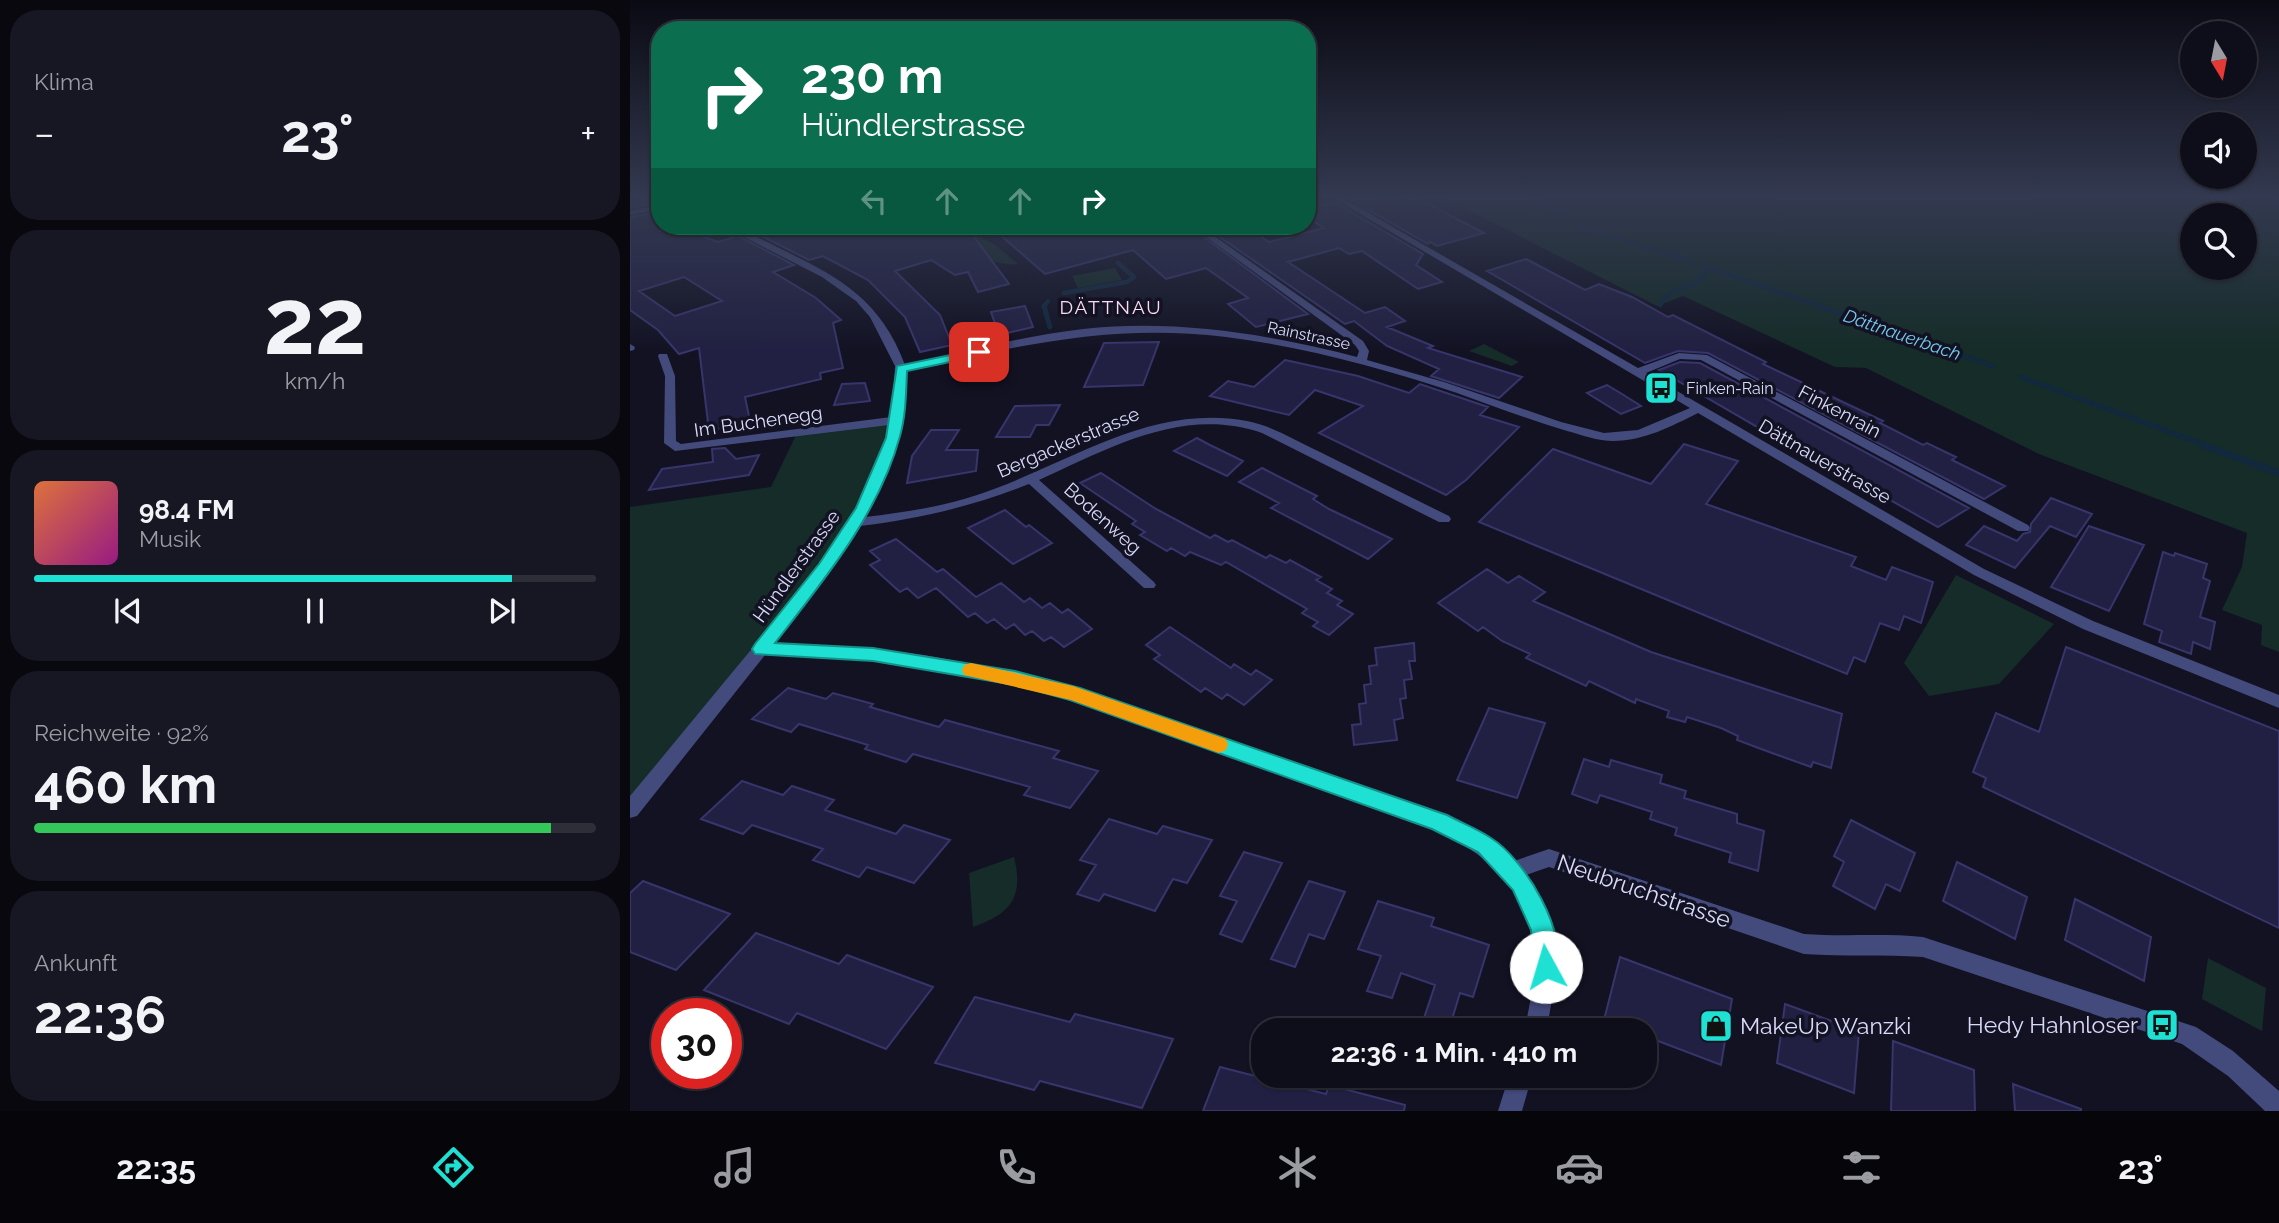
<!DOCTYPE html>
<html lang="de">
<head>
<meta charset="utf-8">
<style>
  :root { --surface:#0e0e1a; --page:#171723; --text:#f1f3f6; --muted:#9b9ca2; --line:#2e2e39; --accent:#1ee1d4 }
  body { margin:0; font-family:Raleway,sans-serif; background:var(--page); color:var(--text); height:100vh; display:flex; flex-direction:column; font-size:26px; white-space:nowrap }
  * { box-sizing:border-box; margin:0 }
  p { font-size:23px; color:var(--muted) }
  .icon { flex:none; width:38px; height:38px; fill:none; stroke:currentColor; stroke-width:2; stroke-linecap:round; stroke-linejoin:round }
  .map { position:relative; flex:1; overflow:hidden }
  .sheet { display:flex; flex-direction:column; gap:10px; padding:10px; background:#08080e; width:630px }
  .sheet>* { flex:none }
  .hud { position:absolute; left:21px; top:21px; width:665px; height:214px; border-radius:28px; box-shadow:0 2px 5px #0004,0 0 0 2px var(--line); background:#0b6e4f; color:#fff; overflow:hidden }
  .needle { width:46px; rotate:170deg }
  .buttons { position:absolute; left:1550px; top:21px; display:grid; gap:14px }
  .buttons a { display:grid; place-items:center; width:77px; height:77px; border-radius:50%; background:var(--surface); box-shadow:0 2px 5px #0004,0 0 0 2px var(--line); font-size:35px }
  .speed { position:absolute; left:21px; top:998px; display:flex; gap:14px; font-size:35px; font-weight:700; text-align:center }
  .speed>* { display:grid; place-content:center; width:91px; height:91px; border-radius:50%; background:var(--surface); box-shadow:0 2px 5px #0004,0 0 0 2px var(--line); line-height:1 }
  .speed .limit { border:10px solid #d22; background:#fff; color:#111 }
  .pin { position:absolute; display:grid; place-items:center; width:60px; height:60px; color:#fff; margin:-30px; border-radius:14px; box-shadow:0 4px 10px #0006 }
  .me { position:absolute; width:77px; margin:-38px; rotate:354deg; stroke-linejoin:round; filter:drop-shadow(0 0 5px #0008) }
  .turn { display:flex; align-items:center; gap:24px; height:147px; padding:0 35px; font-size:32px }
  .turn .icon { width:91px; height:91px; stroke-width:2.5 }
  .turn b { display:block; font-size:49px; line-height:60px }
  .lanes { display:flex; align-items:center; height:66px; padding:0 35px; background:#0003; justify-content:center; gap:35px; direction:ltr }
  .lanes .off { opacity:.35 }
  .big { font-size:52px; font-weight:700; line-height:1.1 }
  .sheet .tile { flex:1; display:flex; flex-direction:column; justify-content:center; gap:10px; min-width:0; padding:0 24px; border-radius:28px; background:var(--page) }
  .sheet .dial { align-items:center; gap:0 }
  .dial b { font-size:91px; line-height:1 }
  .song { display:flex; align-items:center; gap:21px }
  .cover { width:84px; height:84px; border-radius:10px; background:linear-gradient(135deg,hsl(20 70% 55%),hsl(310 70% 35%)) }
  .played { height:7px; border-radius:4px; background:linear-gradient(90deg,var(--accent) 85%,var(--line) 85%) }
  .keys { display:flex; justify-content:space-around; direction:ltr }
  .heat { display:flex; justify-content:space-between; align-items:center; font-size:38px; direction:ltr }
  .charge { height:10px; border-radius:5px; background:linear-gradient(90deg,#34c759 92%,var(--line) 0) }
  .trip { position:absolute; left:621px; top:1018px; width:406px; height:70px; border-radius:28px; background:var(--surface); box-shadow:0 2px 5px #0004,0 0 0 2px var(--line); font-weight:700; line-height:70px; text-align:center }
  .tabs { display:flex; height:112px; justify-content:space-around; align-items:center; background:#06060a; color:var(--muted) }
  .tabs .icon { width:49px; height:49px }
  .tabs .active { color:var(--accent) }
  .tabs b { font-size:32px; color:var(--text) }
  main { display:flex; flex:1; min-height:0 }
  .map>svg:first-child { display:block }
  .green { fill:#152c28; fill-rule:evenodd }
  .lines { fill:none; stroke-linecap:round; stroke-linejoin:round }
  .stream-far2 { stroke:#11283d; stroke-width:4.5 }
  .stream-far1 { stroke:#11283d; stroke-width:5 }
  .stream { stroke:#11283d; stroke-width:7 }
  .building { fill:#212042; stroke:#37356b; stroke-width:2; fill-rule:evenodd }
  .minor { fill:#434a7c; fill-rule:evenodd }
  .route { fill:#1ee1d4; stroke:#14928a; stroke-width:2 }
  .slow { fill:#f59e0b }
  .labels { text-anchor:middle; stroke-width:7; stroke-linejoin:round; paint-order:stroke }
  .far-street-label { font-size:16px; fill:#d9dafa; stroke:#121223 }
  .far-poi-label { font-size:16px; fill:#d9dafa; stroke:#121223; text-anchor:start }
  .far-water-label { font-size:18px; font-style:italic; fill:#74c9ed; stroke:#121223 }
  .far-quarter-label { font-size:19px; letter-spacing:2px; fill:#fadaf4; stroke:#121223 }
  .street-label { font-size:19px; fill:#d9dafa; stroke:#121223 }
  .near-street-label { font-size:23px; fill:#d9dafa; stroke:#121223 }
  .near-poi-label { font-size:23px; fill:#d9dafa; stroke:#121223; text-anchor:end }
</style>
</head>
<body>
<main>
<section class="sheet">
<div class="tile"><p>Klima</p>
<div class="heat"><a>−</a><b class="big">23°</b><a>+</a></div>
</div>
<div class="tile dial"><b>22</b><p>km/h</p></div>
<div class="tile">
<div class="song"><i class="cover"></i><div><b>98.4 FM</b><p>Musik</p></div></div>
<div class="played"></div>
<div class="keys"><svg class="icon" aria-label="previous" viewBox="0 0 24 24"><path d="M18 5L8 12l10 7zM5 5v14"/></svg><svg class="icon" aria-label="pause" viewBox="0 0 24 24"><path d="M8 5v14M16 5v14"/></svg><svg class="icon" aria-label="next" viewBox="0 0 24 24"><path d="M6 5l10 7-10 7zM19 5v14"/></svg></div>
</div>
<div class="tile"><p>Reichweite · 92%</p><b class="big">460 km</b><div class="charge"></div></div>
<div class="tile"><p>Ankunft</p><b class="big">22:36</b></div>
</section>
<div class="map">
<svg width="1649" height="1111" viewBox="0 0 1649 1111">
  <rect width="100%" height="100%" fill="#121223"/>
  <!-- green -->
  <path class="green" d="M811,196H1649V652L1631,645L1632,625L1592,610L1612,567L1617,533L1409,454L1236,368L1205,367L1053,296L1027,306ZM1563,215H1615V268H1563Z
    M299,226H332L365,245L388,264C359,267 322,244 299,226Z
    M485,268L492,280L448,288L442,276Z
    M854,344L889,362L882,366L839,351Z
    M267,420L214,541L0,810V507L141,487L167,433Z
    M1326,575L1424,624L1369,684L1299,696L1274,663Z
    M384,857C394,897 381,914 343,927L339,873Z
    M1578,958L1636,988L1632,1031L1572,999Z"/>
  <g class="lines">
    <!-- stream-far2 -->
    <path class="stream-far2" d="M897,196L931,212L950,226L1062,262
      M1073,266L1193,307
      M434,293L497,282L504,277L488,263
      M1030,305L1040,293L1067,283L1079,268
      M414,307L418,301"/>
    <!-- stream-far1 -->
    <path class="stream-far1" d="M414,306L420,327
      M1188,306L1363,366
      M1391,377L1578,446"/>
    <!-- stream -->
    <path class="stream" d="M1573,445L1649,473"/>
  </g>
  <!-- building -->
  <path class="building" d="M0,196H30V202L0,208Z
    M729,196H747L756,201L783,196L854,233L807,246L800,242L798,244L718,198Z
    M704,202L793,254L786,265L812,282L788,289L732,251L719,254L709,248L658,262L735,313L755,307L775,321L757,327L803,346L798,348L892,377L869,398L801,376L809,369L757,346L724,321L715,324L574,226L616,227L639,242L694,228L677,217V208Z
    M30,212V231L46,227L88,242L108,236L164,265L143,272L186,298L211,320L203,323L213,368L190,373L191,379L115,397L120,421L79,431L69,348L49,354L28,330L0,310V217ZM54,277L92,301L45,316L9,291Z
    M147,226L153,228L159,227L173,235L207,226H336L379,284L348,292L338,272L325,275L301,260L265,271L310,315L322,345L290,352L275,317L238,280L193,256L179,260L124,232Z
    M360,226H489L499,234L533,226H559L678,314L626,327L598,304L618,298L576,268L536,279L503,250L415,274Z
    M896,259L955,290L969,284L1002,297L1038,317L1043,315L1136,362L1133,364L1253,421L1250,423L1293,445L1297,443L1326,457L1322,460L1375,486L1354,499L1078,353L1048,351L1015,363L857,271Z
    M395,306L403,327L369,335L361,312Z
    M529,342L513,385L454,387L474,343Z
    M655,360L728,376L779,393L790,384L858,407L850,415L889,427L836,480L816,495L689,433L733,406L685,390L659,415L580,396L598,381L624,387Z
    M1050,362L1070,363L1339,508L1308,527L1214,474L1211,475L1172,453L1029,370Z
    M235,383L240,401L204,405L212,384Z
    M977,385L992,394L1011,406L991,414L957,393Z
    M430,405L419,425H406L400,437H366L385,406Z
    M301,430H329L316,450H348L346,471L277,483L282,456Z
    M567,438L578,444L613,461L597,476L544,451Z
    M1054,444L1108,461L1076,504L1226,557L1221,566L1256,580L1262,567L1303,582L1291,623L1274,616L1269,630L1250,623L1235,662L1224,657L1217,674L849,522L923,449L1021,484Z
    M95,448L106,459L129,455L119,475L19,490L32,469L83,462L82,449Z
    M632,468L687,496L683,499L699,509L762,539L738,559L641,508L649,503L609,482Z
    M471,473L526,509L580,538L585,535L598,542L602,540L636,558L640,555L656,563L660,560L691,577L686,580L702,589L697,593L712,601L707,605L723,614L699,635L683,626L688,622L672,613L677,609L596,562L591,565L560,552L555,556L541,548L537,551L510,535L515,532L502,524L506,521L450,483Z
    M1421,498L1462,514L1446,537L1420,526L1385,568L1336,545L1354,526L1387,541L1393,534L1400,532L1401,524Z
    M375,510L396,527L399,525L422,543L383,564L338,528Z
    M1459,526L1514,545L1479,611L1421,587Z
    M266,539L307,572L313,569L346,597L371,583L394,602L400,598L412,608L420,603L432,613L438,609L462,629L434,647L421,637L414,641L402,631L395,635L384,624L376,629L364,619L357,623L345,613L338,617L306,588L288,598L277,588L270,592L240,565L250,560L240,551Z
    M1533,552L1544,556L1545,553L1577,564L1573,578L1580,581L1570,617L1585,622L1580,649L1563,642L1561,654L1529,642L1532,631L1514,624Z
    M857,569L878,583L889,576L915,592L903,601L1021,652L1212,714L1201,768L1183,762L1181,767L1131,749L1107,740L1108,736L1091,728L1057,717L1055,722L1037,717L1039,711L1006,699L1005,703L959,681L956,686L896,658L900,654L872,641L853,627L848,631L808,603Z
    M540,627L601,668L604,664L621,675L626,670L642,680L614,705L597,694L592,699L575,688L571,692L524,659L530,655L516,645Z
    M784,643L785,661H779L782,679L774,680L776,698L770,699L773,718L764,720L767,740L724,745L722,725L731,724L729,704L736,703L734,685L741,684L739,666L747,665L745,648Z
    M1436,647L1649,731V928L1353,787L1356,778L1343,772L1366,713L1409,732Z
    M158,688L196,699L203,693L243,704L240,707L309,727L315,720L385,739L429,751L423,758L468,771L440,808L394,795L400,787L283,754L276,762L235,749L238,745L169,724L161,732L122,719Z
    M859,708L915,723L887,798L827,780Z
    M954,759L979,767L981,760L1032,775L1030,783L1056,791L1054,798L1107,814V823L1134,831L1128,871L1099,862L1101,853L1045,835L1047,828L1020,819L1022,812L970,795L967,803L942,794Z
    M112,781L153,795L162,786L204,800L195,810L266,834L274,825L320,840L284,883L237,867L229,877L183,860L193,849L122,825L113,834L71,819Z
    M479,819L527,834L533,826L582,840L557,883L543,879L525,911L474,894L469,901L447,894L466,865L450,860Z
    M1221,820L1285,853L1270,891L1256,884L1245,909L1203,886L1214,862L1204,856Z
    M614,852L652,863L612,942L590,934L607,901L590,896Z
    M1327,862L1397,897L1385,939L1313,901Z
    M13,881L100,914L46,970L0,952V893Z
    M679,881L715,892L694,939L679,934L665,967L641,959Z
    M1445,899L1521,937L1514,981L1435,940Z
    M748,901L804,918L801,926L859,945L843,997L830,993L820,1026L794,1018L805,985L771,973L762,998L737,991L751,956L728,949Z
    M126,933L209,964L217,955L303,987L256,1049L167,1013L159,1024L74,990Z
    M990,957L1102,999L1091,1065L1015,1036V1031H1003L974,1020Z
    M345,997L440,1022L445,1014L543,1039L512,1108L410,1081L404,1090L305,1063Z
    M1155,1004L1229,1031L1224,1093L1147,1063Z
    M1263,1041L1344,1070L1345,1111H1261Z
    M590,1067L696,1094L699,1085L775,1105L774,1111H573Z
    M1383,1084L1451,1109V1111H1385Z"/>
  <g class="lines">
    <!-- minor -->
    <path class="minor" d="M700,196H709L1008,368L1049,353L1077,355L1398,525L1400,528L1398,531H1388L1071,360L1050,359L1016,373L1354,569L1463,621L1649,695V708L1453,629L1344,575L1068,413C1042,426 1014,441 983,441C968,441 952,435 937,431C900,420 863,406 827,393C752,368 674,347 596,337C479,323 388,346 276,371C275,386 276,406 273,420C264,454 251,486 235,517C278,512 323,505 364,489C447,458 524,404 617,421C643,426 666,441 690,452C733,473 776,495 819,516L821,519L819,522H809L632,433C553,406 480,448 409,480L524,582L526,585L524,588H514L399,484C344,506 289,519 230,526L200,572L144,644L229,647L294,655L369,669L443,687L817,816C841,828 865,841 884,861L919,849L1174,934C1214,937 1253,933 1293,937L1566,1027L1603,1051L1649,1091V1111H1635L1598,1076L1552,1044L1293,957C1253,954 1214,957 1174,954L919,867L896,875C928,930 930,969 916,1031H894C919,930 897,875 804,828L441,699L344,676L268,663L215,657L135,655L7,816L0,818V796C42,746 83,695 125,645C183,577 235,512 259,425L45,451L34,443L35,376L28,356L29,354H37L45,376L46,441L51,444L261,417L262,414L265,366L240,317L226,301L192,277L116,238L97,226H107C178,267 243,278 275,365C334,352 393,336 453,329C545,319 638,334 727,357L729,351L725,345L561,226H570L733,341L739,351L737,360L814,382L931,422L974,433L1008,430L1060,408Z
      M30,205V209L0,215V211Z
      M0,344L5,347L4,350L0,351Z
      M879,1076H902L892,1111H868Z"/>
  </g>
  <!-- sky -->
  <linearGradient id="sky" x2="0" y2="1"><stop stop-color="#0a0a13"/><stop offset="0.56" stop-color="#333950"/><stop offset="1" stop-color="#333950" stop-opacity="0"/></linearGradient>
  <rect width="1649" height="351" fill="url(#sky)"/>
  <!-- route -->
  <path class="route" d="M349,349L355,352L353,355L277,371C276,393 276,415 270,436C249,514 194,580 145,643L243,648L385,671L450,688L817,815C832,823 848,829 861,838C895,859 941,936 925,975L916,978L908,975L904,967L901,930L883,890L848,852L802,829L440,700L385,685L243,661L125,654L122,649L125,644L189,564L226,508L256,438L267,366Z"/>
  <!-- slow -->
  <path class="slow" d="M341,663L443,686L596,739L598,745L596,750L589,753L441,700L334,675L332,670L334,665Z"/>
  <!-- icons -->
  <defs>
    <symbol id="bus-square" viewBox="-11 -11 22 22"><rect x="-9" y="-9" width="18" height="18" rx="4" fill="#1ee1d4" stroke="#121223"/><path d="M-5-6H5V4H4V6H2V4H-2V6H-4V4H-5ZM-3.5-4V0h7V-4ZM-3.5 1.2v1.5H-2V1.2ZM2 1.2v1.5H3.5V1.2Z" fill="#111"/></symbol>
    <symbol id="shop-square" viewBox="-11 -11 22 22"><rect x="-9" y="-9" width="18" height="18" rx="4" fill="#1ee1d4" stroke="#121223"/><path d="M-5-2.5h2.3a2.7 3.5 0 0 1 5.4 0H5L5.5 6h-11ZM-1.5-2.5h3a1.5 2.3 0 0 0-3 0Z" fill="#111"/></symbol>
  </defs>
  <g fill-rule="evenodd">
    <use href="#bus-square" x="1012" y="369" width="38" height="38"/>
    <use href="#bus-square" x="1513" y="1006" width="38" height="38"/>
    <use href="#shop-square" x="1067" y="1007" width="38" height="38"/>
  </g>
  <g class="labels">
    <!-- far-street labels -->
    <g class="far-street-label">
      <text transform="translate(679 335) rotate(12)" y="6">Rainstrasse</text>
    </g>
    <!-- far-poi labels -->
    <g class="far-poi-label">
      <text x="1056" y="394">Finken-Rain</text>
    </g>
    <!-- far-water labels -->
    <g class="far-water-label">
      <text transform="translate(1272 335) rotate(19)" y="6">Dättnauerbach</text>
    </g>
    <!-- far-quarter labels -->
    <g class="far-quarter-label">
      <text x="481" y="314">DÄTTNAU</text>
    </g>
    <!-- street labels -->
    <g class="street-label">
      <text transform="translate(1210 411) rotate(28)" y="7">Finkenrain</text>
      <text transform="translate(128 421) rotate(-8)" y="7">Im Buchenegg</text>
      <text transform="translate(438 442) rotate(-23)" y="7">Bergackerstrasse</text>
      <text transform="translate(1195 461) rotate(30)" y="7">Dättnauerstrasse</text>
      <text transform="translate(473 518) rotate(42)" y="7">Bodenweg</text>
      <text transform="translate(166 566) rotate(-54)" y="7">Hündlerstrasse</text>
    </g>
    <!-- near-street labels -->
    <g class="near-street-label">
      <text transform="translate(1014 891) rotate(19)" y="8">Neubruchstrasse</text>
    </g>
    <!-- near-poi labels -->
    <g class="near-poi-label">
      <text x="1508" y="1033">Hedy Hahnloser</text>
      <text x="1110" y="1034" text-anchor="start">MakeUp Wanzki</text>
    </g>
  </g>
</svg>
<div class="buttons">
<a><svg class="needle" viewBox="-14 -14 28 28"><path d="M0-13l5 13h-10z" fill="#e53935"/><path d="M0 13l5-13h-10z" fill="#9b9ca2"/></svg></a>
<a><svg class="icon" aria-label="sound" viewBox="0 0 24 24"><path d="M4 9h4l5-4v14l-5-4H4zM17 9q2 3 0 6"/></svg></a>
<a><svg class="icon" aria-label="search" viewBox="0 0 24 24"><circle cx="10" cy="10" r="6"/><path d="M15 15l6 6"/></svg></a>
</div>
<div class="speed"><div class="limit">30</div></div>
<div class="pin" style="left:349px;top:352px;background:#d93025"><svg class="icon" aria-label="arrive" viewBox="0 0 24 24"><path d="M6 21V4h12l-3 4 3 4H6"/></svg></div>
<svg class="me" style="left:916px;top:967px" viewBox="-20 -20 40 40"><circle r="19" fill="#fff"/><path d="M0-13L10 11 0 6-10 11z" fill="#1ee1d4"/></svg>
<div class="trip">22:36 · 1 Min. · 410 m</div>
<div class="hud">
<div class="turn"><svg class="icon" aria-label="right" viewBox="0 0 24 24"><path d="M7 20v-9h11M14 6l5 5-5 5"/></svg><div><b>230 m</b>Hündlerstrasse</div></div>
<div class="lanes"><svg class="icon off" aria-label="left" viewBox="0 0 24 24"><path d="M17 20v-9H6M10 6l-5 5 5 5"/></svg><svg class="icon off" aria-label="ahead" viewBox="0 0 24 24"><path d="M12 20V5M6 11l6-6 6 6"/></svg><svg class="icon off" aria-label="ahead" viewBox="0 0 24 24"><path d="M12 20V5M6 11l6-6 6 6"/></svg><svg class="icon" aria-label="right" viewBox="0 0 24 24"><path d="M7 20v-9h11M14 6l5 5-5 5"/></svg></div>
</div>
</div>
</main>
<nav class="tabs">
<b>22:35</b>
<svg class="icon active" aria-label="directions" viewBox="0 0 24 24"><path d="M12 3l9 9-9 9-9-9zM9 14v-3h6M13 9l2 2-2 2"/></svg>
<svg class="icon" aria-label="music" viewBox="0 0 24 24"><path d="M9 18V5l10-2v13"/><circle cx="6" cy="18" r="3"/><circle cx="16" cy="16" r="3"/></svg>
<svg class="icon" aria-label="phone" viewBox="0 0 24 24"><path d="M5 4h4l2 5-3 2q2 4 5 5l2-3 5 2v4C11 20 4 13 5 4z"/></svg>
<svg class="icon" aria-label="climate" viewBox="0 0 24 24"><path d="M12 3v18M4 7l16 10M4 17L20 7"/></svg>
<svg class="icon" aria-label="car" viewBox="0 0 24 24"><path d="M5 17H2v-5l4-1 3-4h7l3 4 3 1v5h-3M9 17h6M6 11h13"/><circle cx="7" cy="17" r="2"/><circle cx="17" cy="17" r="2"/></svg>
<svg class="icon" aria-label="filters" viewBox="0 0 24 24"><path d="M4 7h16M4 17h16"/><circle cx="9" cy="7" r="2"/><circle cx="15" cy="17" r="2"/></svg>
<b>23°</b>
</nav>
</body>
</html>
